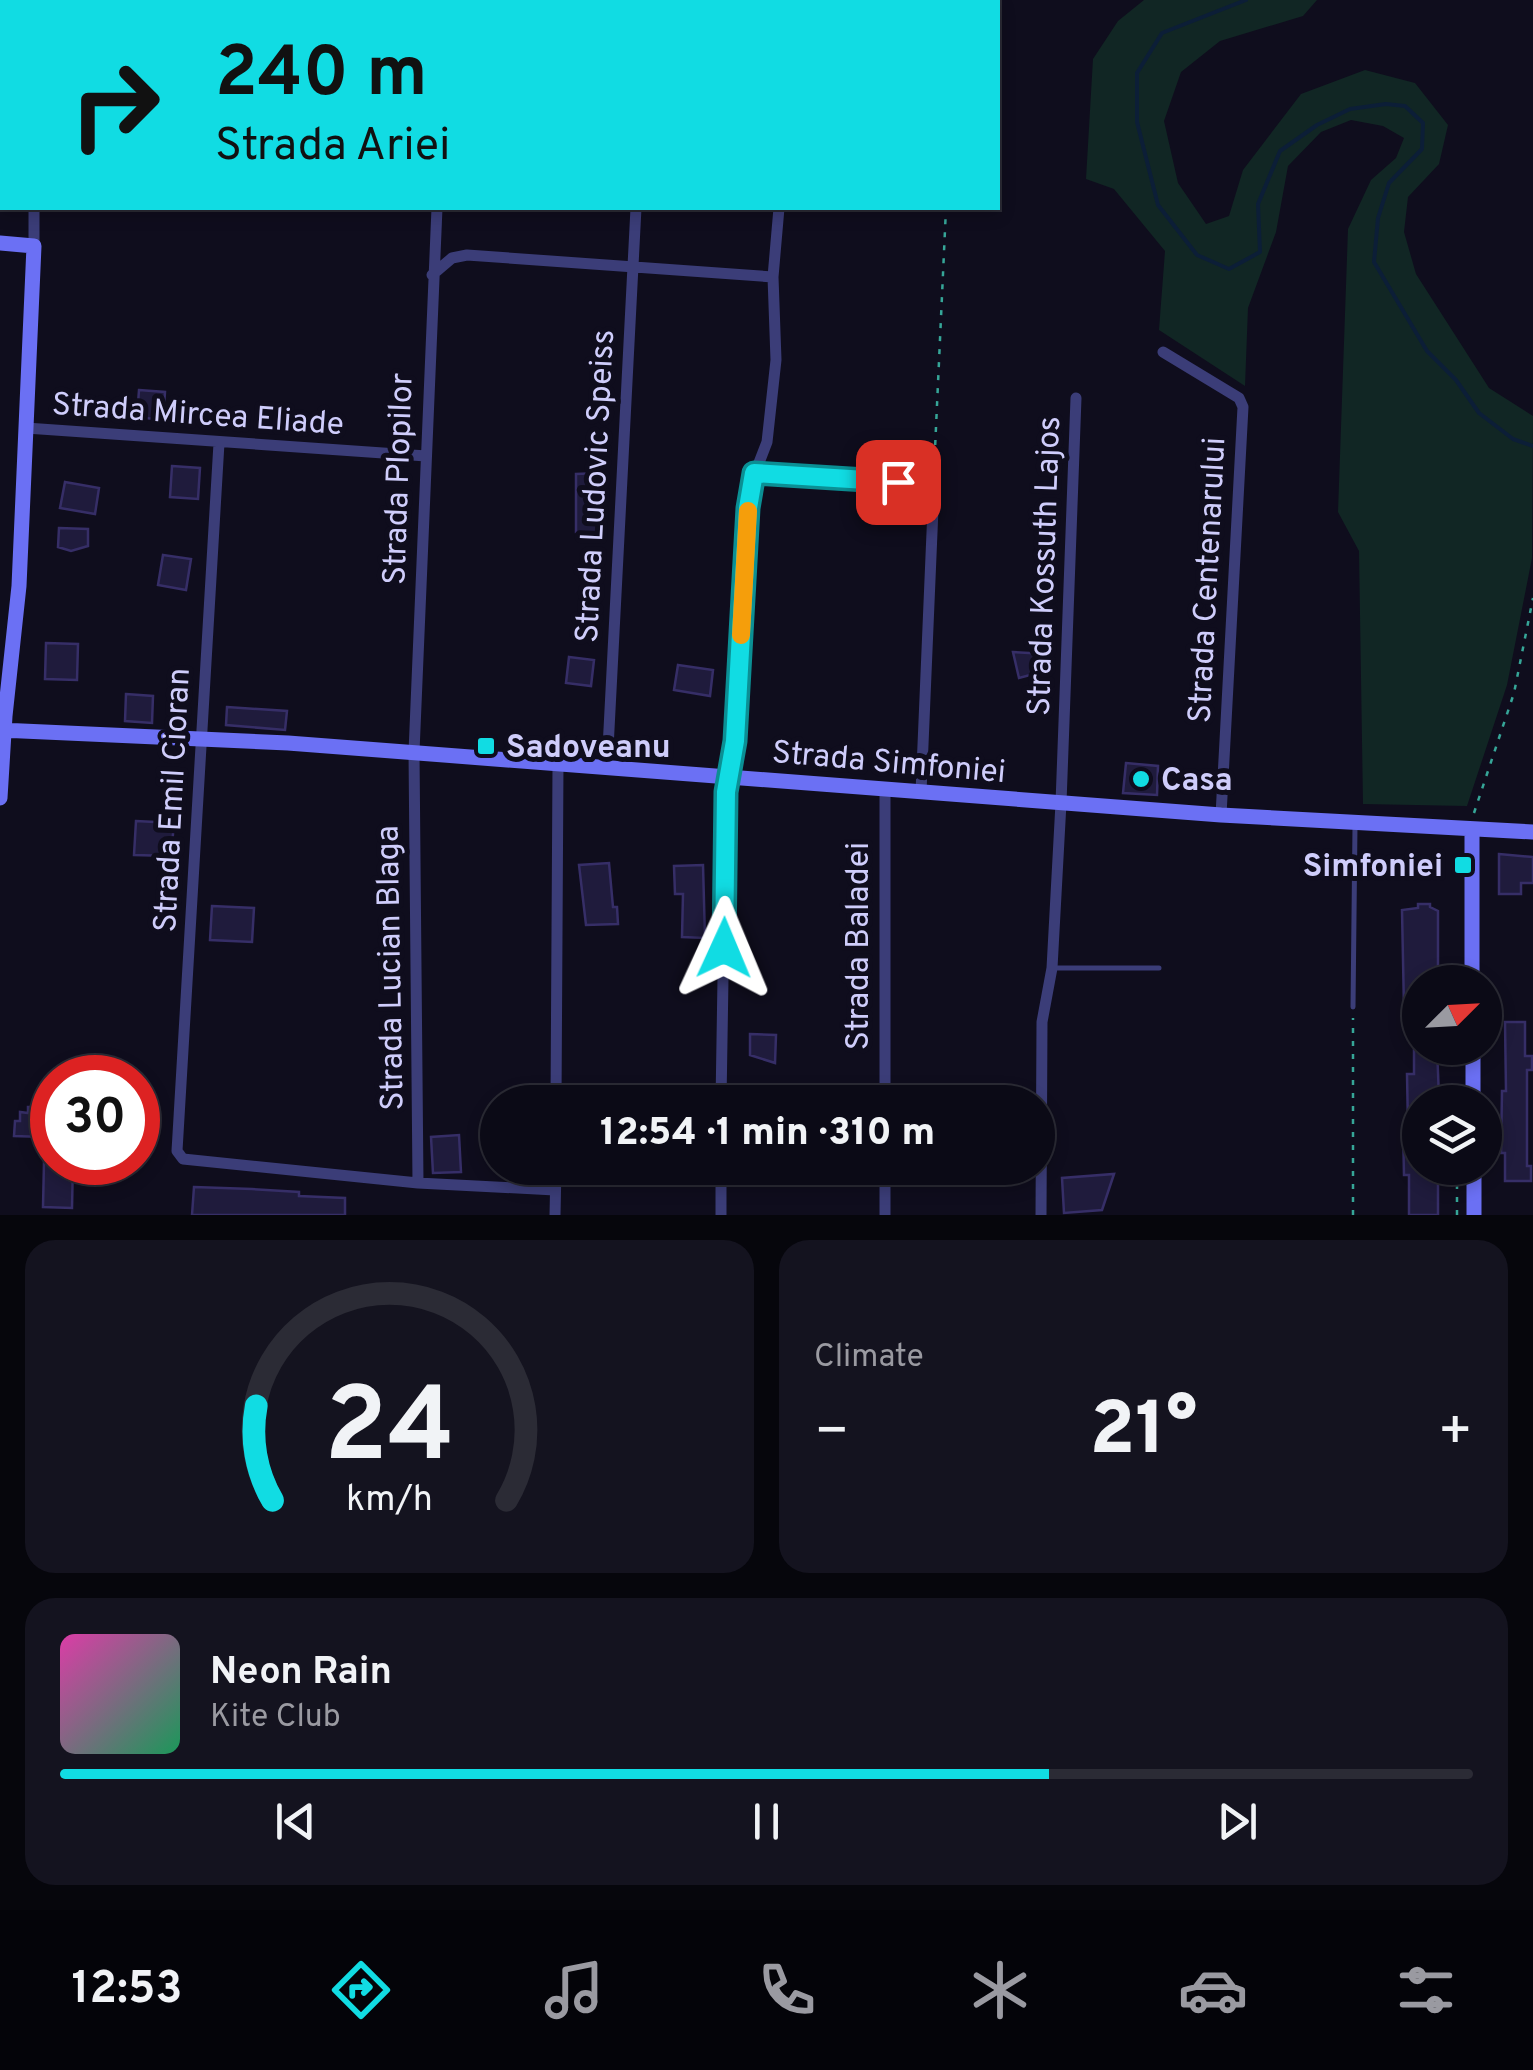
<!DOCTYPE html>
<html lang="en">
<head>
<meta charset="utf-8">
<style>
  :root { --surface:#0b0a16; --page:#14131f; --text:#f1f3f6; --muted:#9a9aa1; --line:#2b2b35; --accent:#11dce3 }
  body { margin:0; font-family:Overpass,sans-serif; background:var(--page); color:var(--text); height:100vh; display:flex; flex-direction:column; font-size:38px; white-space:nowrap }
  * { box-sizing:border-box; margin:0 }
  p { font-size:32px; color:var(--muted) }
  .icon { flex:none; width:55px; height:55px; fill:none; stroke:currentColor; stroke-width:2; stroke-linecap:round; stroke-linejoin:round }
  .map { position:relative; height:1215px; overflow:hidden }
  .details { display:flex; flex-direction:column; gap:25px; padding:25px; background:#06060c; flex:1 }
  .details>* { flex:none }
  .guide { position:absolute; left:0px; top:0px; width:1000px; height:210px; box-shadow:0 5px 15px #0003,0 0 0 2px var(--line); background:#11dce3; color:#111; overflow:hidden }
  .needle { width:65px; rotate:66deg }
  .buttons { position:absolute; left:1402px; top:965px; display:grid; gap:20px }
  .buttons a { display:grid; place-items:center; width:100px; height:100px; border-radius:50%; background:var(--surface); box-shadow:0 5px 15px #0003,0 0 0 2px var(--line); font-size:50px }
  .speed { position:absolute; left:30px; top:1055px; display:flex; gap:20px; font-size:50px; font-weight:700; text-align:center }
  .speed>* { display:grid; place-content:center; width:130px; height:130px; border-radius:50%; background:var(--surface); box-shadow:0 5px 15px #0003,0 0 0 2px var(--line); line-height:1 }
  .speed .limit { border:15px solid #d22; background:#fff; color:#111 }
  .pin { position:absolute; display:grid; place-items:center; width:85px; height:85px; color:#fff; margin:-42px; border-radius:20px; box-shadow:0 5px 15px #0006 }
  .me { position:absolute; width:110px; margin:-55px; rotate:1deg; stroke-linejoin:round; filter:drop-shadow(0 0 8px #0008) }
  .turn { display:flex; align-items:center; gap:35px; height:210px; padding:0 50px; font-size:45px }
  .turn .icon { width:130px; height:130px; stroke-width:2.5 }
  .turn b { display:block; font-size:70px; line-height:85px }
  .big { font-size:75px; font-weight:800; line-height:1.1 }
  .details .widget { flex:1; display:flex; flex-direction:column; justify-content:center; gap:15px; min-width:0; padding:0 35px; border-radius:30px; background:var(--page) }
  .details .dial { align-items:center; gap:0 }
  .dial svg { height:260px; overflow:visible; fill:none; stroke:var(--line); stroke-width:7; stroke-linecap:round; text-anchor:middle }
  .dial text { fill:var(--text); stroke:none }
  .song { display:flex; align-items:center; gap:30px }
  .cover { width:120px; height:120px; border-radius:15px; background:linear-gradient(135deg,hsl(320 70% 55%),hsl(150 70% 35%)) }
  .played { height:10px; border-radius:5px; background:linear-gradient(90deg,var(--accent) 70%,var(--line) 70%) }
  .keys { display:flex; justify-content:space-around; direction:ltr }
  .heat { display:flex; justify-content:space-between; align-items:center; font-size:55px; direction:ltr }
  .details .tiles { flex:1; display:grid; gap:25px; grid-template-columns:1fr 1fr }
  .widget:last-child { grid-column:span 2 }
  .trip { position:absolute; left:480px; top:1085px; width:575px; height:100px; border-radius:50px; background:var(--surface); box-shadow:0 5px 15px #0003,0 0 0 2px var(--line); font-weight:800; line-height:100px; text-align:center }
  .tabs { display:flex; height:160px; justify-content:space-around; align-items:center; background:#040409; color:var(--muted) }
  .tabs .icon { width:70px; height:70px }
  .tabs .on { color:var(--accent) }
  .tabs b { font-size:45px; color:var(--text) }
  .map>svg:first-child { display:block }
  .green { fill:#112624 }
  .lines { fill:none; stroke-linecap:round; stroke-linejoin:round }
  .stream { stroke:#0c1e37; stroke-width:4 }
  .building { fill:#1f1b3c; stroke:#362e67; stroke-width:2.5 }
  .path { stroke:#36a698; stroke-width:2.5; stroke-dasharray:5 8; stroke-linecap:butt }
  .lane { stroke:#3b3d78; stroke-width:5 }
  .street { stroke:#3b3d78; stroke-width:11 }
  .secondary { stroke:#6b70f4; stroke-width:15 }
  .route-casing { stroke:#0b8f94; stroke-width:25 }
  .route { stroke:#11dce3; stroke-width:18 }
  .slow { stroke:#f59e0b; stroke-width:18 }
  .poi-dot { fill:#11dce3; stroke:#0f0d1d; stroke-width:4 }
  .labels { text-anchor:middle; stroke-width:10; stroke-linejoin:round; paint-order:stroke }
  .street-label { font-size:32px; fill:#cfcdfb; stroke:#0f0d1d }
  .poi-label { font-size:32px; font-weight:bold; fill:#cfcdfb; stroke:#0f0d1d; text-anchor:start }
</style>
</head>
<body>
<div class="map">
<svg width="1533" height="1215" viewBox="0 0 1533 1215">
  <rect width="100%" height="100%" fill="#0f0d1d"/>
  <!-- green -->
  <path class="green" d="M1144,0H1317L1303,16L1220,41L1181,72L1164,121L1178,183L1206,224L1229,216L1243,170L1301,94L1365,70L1415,83L1448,125L1439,164L1408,197L1404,232L1416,274L1489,388L1533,416L1532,558L1507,685L1467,806L1363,804L1359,551L1338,512L1348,229L1371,180L1396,158L1404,138L1383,126L1351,120L1321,132L1288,166L1276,232L1248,308L1245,386L1159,330L1165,251L1114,189L1086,179L1093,59L1118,21Z"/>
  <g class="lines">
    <!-- stream -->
    <path class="stream" d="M1246,0L1162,33L1137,73V122L1158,205L1197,255L1229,269L1260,252L1258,204L1280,151L1317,125L1350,109L1386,104L1405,106L1423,123L1422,149L1389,183L1378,218L1374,262L1427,351L1456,380L1479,413L1513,439L1533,446"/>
  </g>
  <!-- building -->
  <path class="building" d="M139,390L165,392L163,420L137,417Z
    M172,466L200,468L198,499L170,497Z
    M601,473L600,533L576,532V474Z
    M65,482L99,488L95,514L60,508Z
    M59,528L88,529V546L71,551L58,547Z
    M163,555L191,559L186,590L158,585Z
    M46,643L78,644L77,680L45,679Z
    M1013,652L1046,654L1045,671L1019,678Z
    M569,657L594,660L591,686L566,683Z
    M678,665L713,670L710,696L674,690Z
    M126,694L153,696L152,723L125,721Z
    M227,707L287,711L285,730L226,725Z
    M1126,763L1158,766L1157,795L1123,793Z
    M136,821L174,823L171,856L134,855Z
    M1499,854L1533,857V883H1521V894H1499Z
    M609,863L613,907H617L618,924L586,925L579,865Z
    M703,865L705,938L682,937L683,894H675L674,866Z
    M1418,904H1430V907L1438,911V975L1436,982H1420V1009H1404L1402,910L1418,908Z
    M212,906L254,908L252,942L210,940Z
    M1505,1022H1525V1056H1532V1070H1527V1166H1531V1181H1505V1153H1501L1502,1091H1506Z
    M750,1034L776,1035L775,1063L750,1055Z
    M1414,1048H1437L1439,1097L1436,1102H1420V1168H1438V1215H1409V1175H1404L1403,1127H1408L1407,1074H1414Z
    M28,1107H45L44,1137L14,1136L15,1121H20V1112L28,1113Z
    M459,1135L461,1172L433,1173L431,1137Z
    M44,1162H73L72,1208L43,1207Z
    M1114,1174L1102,1210L1064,1213L1062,1178Z
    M194,1187L252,1189L299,1192V1196L345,1198V1215H192Z"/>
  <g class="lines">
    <!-- path -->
    <path class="path" d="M765,0L768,2
      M451,2V0
      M934,471L946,208
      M1474,813L1514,693L1533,598
      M1353,1215V1018
      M1457,1215V1168"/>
    <!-- lane -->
    <path class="lane" d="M1055,968H1159
      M1353,1007L1355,826"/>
    <!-- street -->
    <path class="street" d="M39,2L40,0
      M647,2V0
      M796,2L797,0
      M0,3L2,4
      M34,246V208
      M432,275L452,258L467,255L773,277
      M1163,352L1239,398L1243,407L1221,815
      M26,428L426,456
      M219,443L177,1151L183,1159L418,1183L555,1190
      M755,473L934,485L921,792
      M607,768L636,208
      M556,1102L558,764
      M721,1102L726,793L735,741L748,509L755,473L767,442L776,360L773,277L779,208
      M885,1102V789
      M418,1183L414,752L437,208
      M555,1215L556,1168
      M721,1215V1168
      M885,1215V1168
      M1041,1215L1042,1022L1052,968L1061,803L1076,398"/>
    <!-- secondary -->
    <path class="secondary" d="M0,243L34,246L19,586L5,716L0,798
      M0,730L288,743L1221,815L1533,832
      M1472,829V982
      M1473,1048V1102
      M1474,1168V1215"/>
  </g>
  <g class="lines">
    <defs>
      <path id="route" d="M724,948L726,792L735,741L748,508L754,473L898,482"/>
    </defs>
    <!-- route casing -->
    <use href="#route" class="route-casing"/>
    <!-- route -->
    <use href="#route" class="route"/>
    <!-- slow -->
    <path class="slow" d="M741,635L748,511"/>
  </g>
  <!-- markers -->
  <g class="poi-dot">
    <rect x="476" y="736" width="20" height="20" rx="5"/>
    <circle cx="1141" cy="779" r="10"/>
    <rect x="1453" y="855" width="20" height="20" rx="5"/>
  </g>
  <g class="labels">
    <!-- street labels -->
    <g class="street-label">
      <text transform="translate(198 413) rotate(4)" y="11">Strada Mircea Eliade</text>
      <text transform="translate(397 479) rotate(-88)" y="11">Strada Plopilor</text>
      <text transform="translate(594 486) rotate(-87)" y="11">Strada Ludovic Speiss</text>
      <text transform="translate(1043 566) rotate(-88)" y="11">Strada Kossuth Lajos</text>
      <text transform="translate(1206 580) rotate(-87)" y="11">Strada Centenarului</text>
      <text transform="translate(889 761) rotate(5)" y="11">Strada Simfoniei</text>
      <text transform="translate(171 800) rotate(-87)" y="11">Strada Emil Cioran</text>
      <text transform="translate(857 946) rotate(-90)" y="11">Strada Baladei</text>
      <text transform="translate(389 968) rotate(-91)" y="11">Strada Lucian Blaga</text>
    </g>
    <!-- poi labels -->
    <g class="poi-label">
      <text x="506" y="757">Sadoveanu</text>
      <text x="1161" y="790">Casa</text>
      <text x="1443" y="876" text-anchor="end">Simfoniei</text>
    </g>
  </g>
</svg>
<div class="buttons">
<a><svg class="needle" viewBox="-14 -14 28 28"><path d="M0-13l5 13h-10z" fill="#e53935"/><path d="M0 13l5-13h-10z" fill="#9a9aa1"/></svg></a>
<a><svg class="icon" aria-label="layers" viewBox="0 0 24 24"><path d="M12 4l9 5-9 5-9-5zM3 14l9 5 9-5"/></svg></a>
</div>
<div class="speed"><div class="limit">30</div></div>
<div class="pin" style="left:898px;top:482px;background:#d93025"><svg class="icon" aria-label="arrive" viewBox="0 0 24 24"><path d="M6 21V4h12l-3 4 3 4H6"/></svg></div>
<svg class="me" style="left:724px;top:948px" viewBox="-20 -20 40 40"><path d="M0-17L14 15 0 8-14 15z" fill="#11dce3" stroke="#fff" stroke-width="4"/></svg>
<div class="trip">12:54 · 1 min · 310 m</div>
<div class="guide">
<div class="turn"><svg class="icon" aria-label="right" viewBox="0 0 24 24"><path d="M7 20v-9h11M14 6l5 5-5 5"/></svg><div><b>240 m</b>Strada Ariei</div></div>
</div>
</div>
<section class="details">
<div class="tiles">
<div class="widget dial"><svg viewBox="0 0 100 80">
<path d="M14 69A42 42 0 1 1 86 69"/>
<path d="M14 69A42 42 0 0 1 9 40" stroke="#11dce3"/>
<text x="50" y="56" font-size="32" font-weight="700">24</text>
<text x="50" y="72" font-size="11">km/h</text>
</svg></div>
<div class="widget"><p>Climate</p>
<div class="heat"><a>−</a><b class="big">21°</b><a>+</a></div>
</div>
<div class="widget">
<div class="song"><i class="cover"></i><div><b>Neon Rain</b><p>Kite Club</p></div></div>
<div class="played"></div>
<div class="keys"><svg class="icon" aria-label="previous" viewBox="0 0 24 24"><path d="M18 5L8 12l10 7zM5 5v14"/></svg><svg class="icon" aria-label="pause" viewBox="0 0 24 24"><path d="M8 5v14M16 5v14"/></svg><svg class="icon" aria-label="next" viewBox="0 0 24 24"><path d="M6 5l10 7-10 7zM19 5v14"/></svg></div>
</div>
</div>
</section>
<nav class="tabs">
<b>12:53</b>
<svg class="icon on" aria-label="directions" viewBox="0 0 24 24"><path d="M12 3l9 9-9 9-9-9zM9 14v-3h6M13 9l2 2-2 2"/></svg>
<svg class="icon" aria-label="music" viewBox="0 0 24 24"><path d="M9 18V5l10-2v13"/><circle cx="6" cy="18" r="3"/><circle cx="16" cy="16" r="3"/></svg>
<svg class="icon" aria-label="phone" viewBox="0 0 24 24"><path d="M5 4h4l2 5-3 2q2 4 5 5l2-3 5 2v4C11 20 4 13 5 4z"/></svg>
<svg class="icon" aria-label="climate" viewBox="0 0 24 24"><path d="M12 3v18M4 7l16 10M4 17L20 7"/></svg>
<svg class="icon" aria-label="car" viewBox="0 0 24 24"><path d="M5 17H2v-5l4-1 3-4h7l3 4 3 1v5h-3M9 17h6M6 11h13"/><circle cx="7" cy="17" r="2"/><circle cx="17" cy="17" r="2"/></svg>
<svg class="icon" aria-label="filters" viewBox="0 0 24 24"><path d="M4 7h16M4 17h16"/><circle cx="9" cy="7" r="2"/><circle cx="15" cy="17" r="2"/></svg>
</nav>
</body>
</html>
